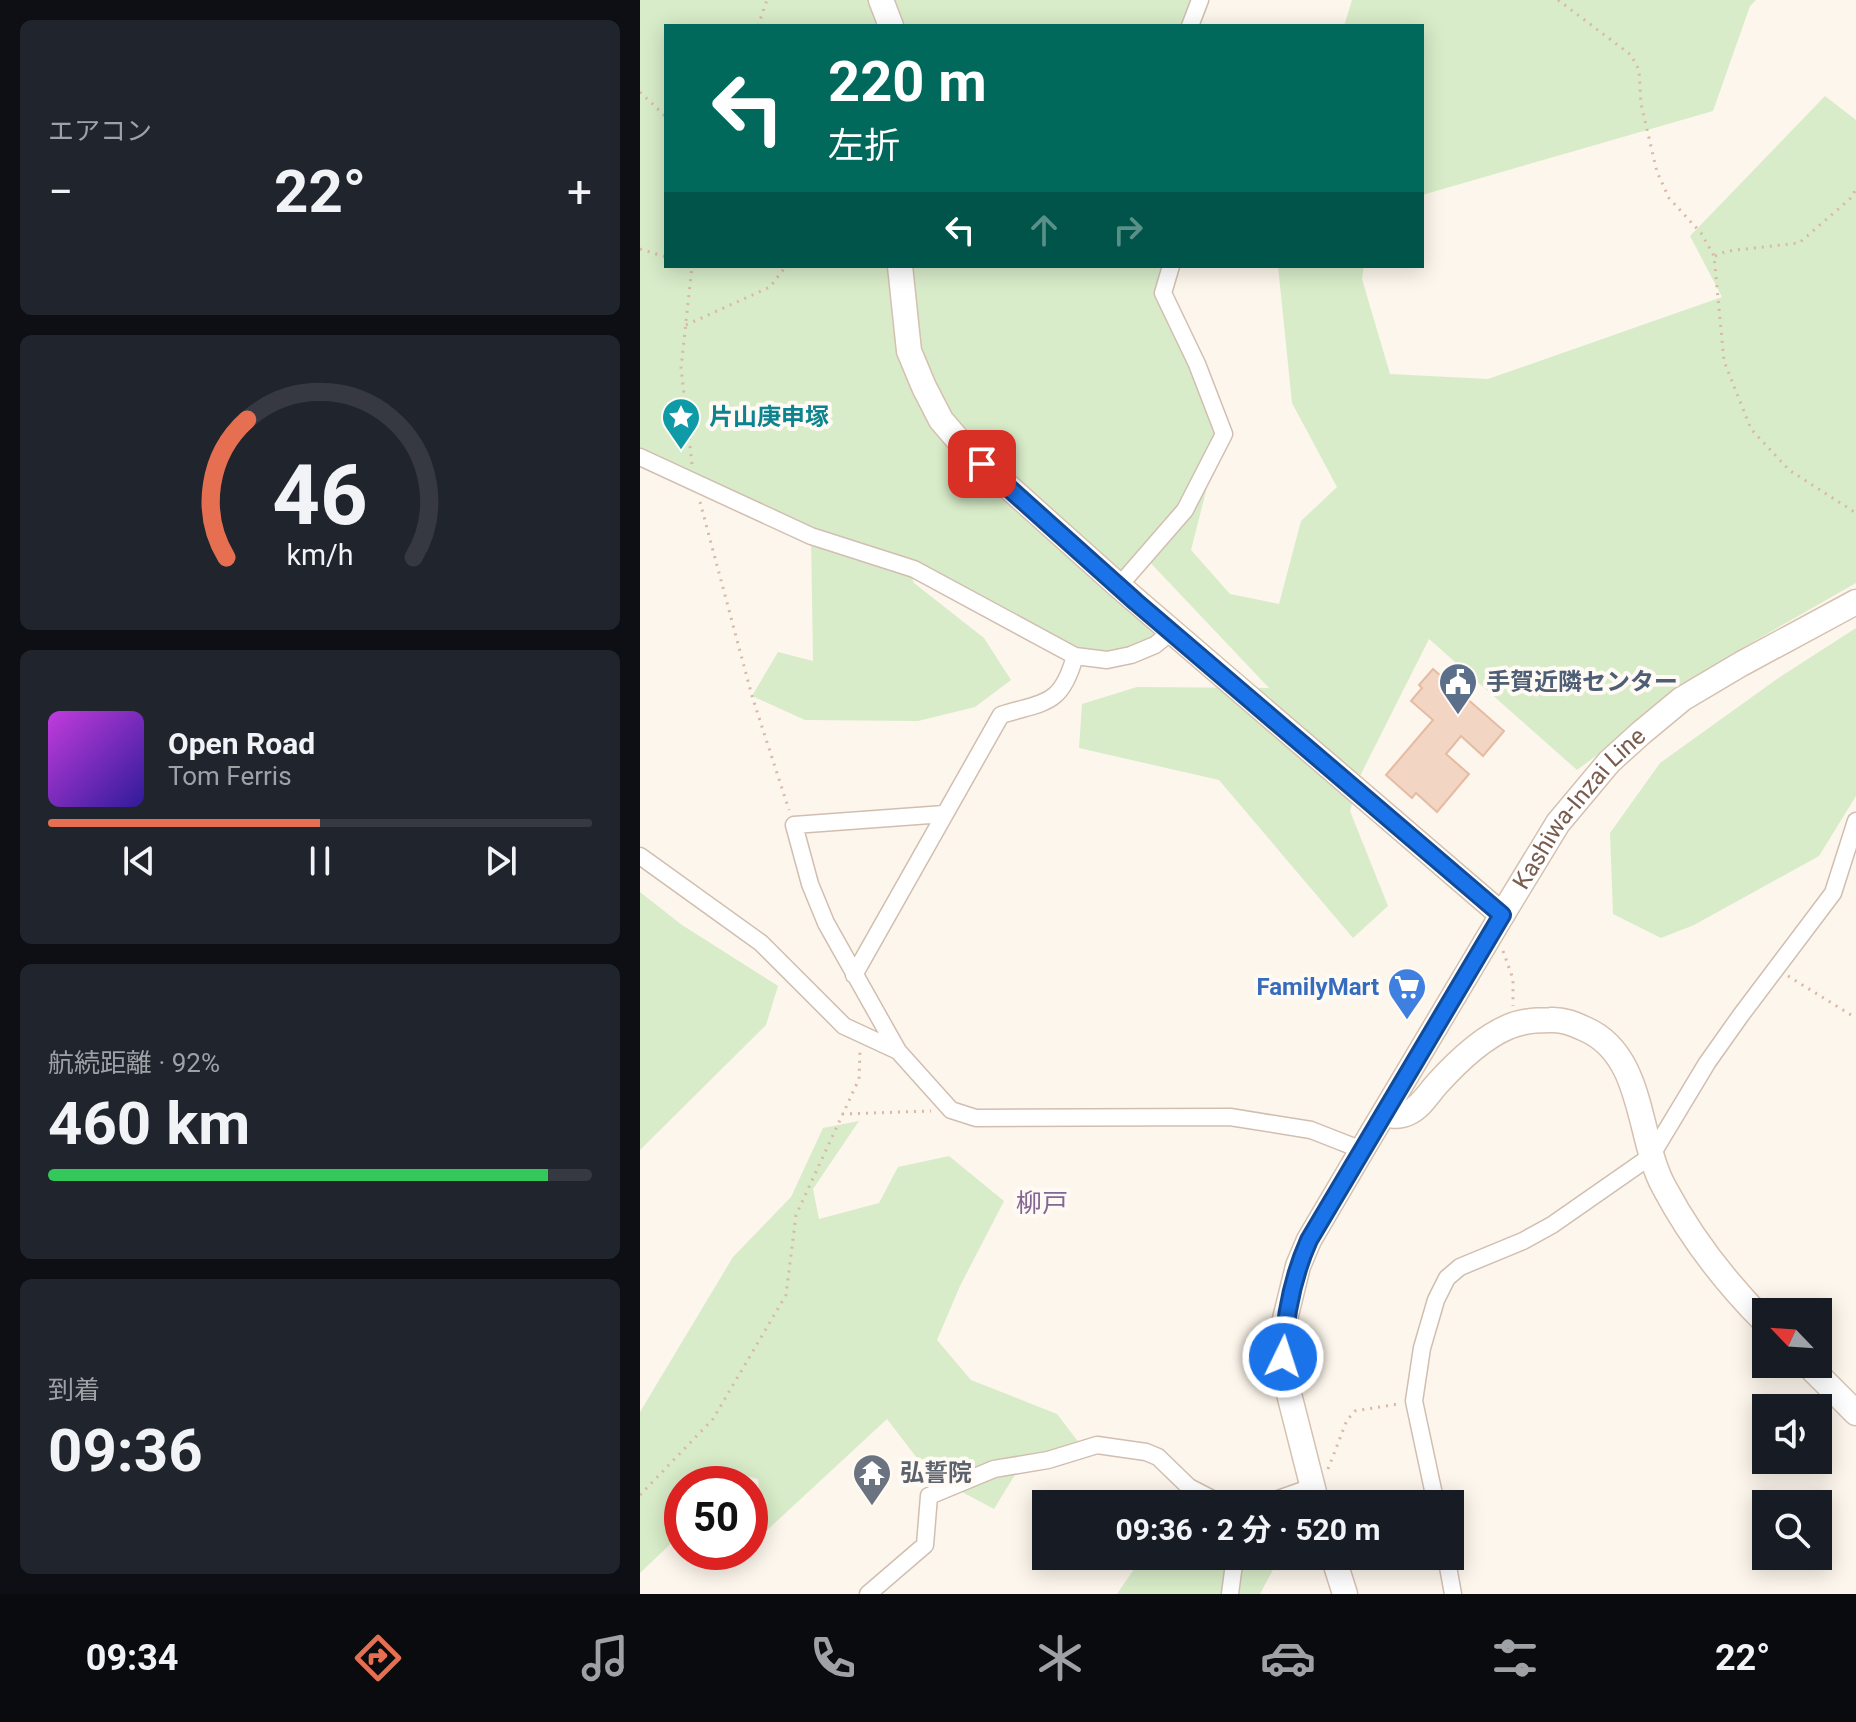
<!DOCTYPE html>
<html lang="ja">
<head>
<meta charset="utf-8">
<style>
  :root { --surface:#171b24; --page:#20242c; --text:#f1f3f6; --muted:#9ea1a6; --line:#363941; --accent:#e76f51 }
  body { margin:0; font-family:Roboto,"Noto Sans JP",sans-serif; background:var(--page); color:var(--text); height:100vh; display:flex; flex-direction:column; font-size:30px; white-space:nowrap }
  * { box-sizing:border-box; margin:0 }
  p { font-size:26px; color:var(--muted) }
  .icon { flex:none; width:44px; height:44px; fill:none; stroke:currentColor; stroke-width:2; stroke-linecap:round; stroke-linejoin:round }
  .map { position:relative; flex:1; overflow:hidden }
  .details { display:flex; flex-direction:column; gap:20px; padding:20px; background:#0d0f14; width:640px }
  .details>* { flex:none }
  .banner { position:absolute; left:24px; top:24px; width:760px; height:244px; border-radius:0px; box-shadow:0 4px 20px #0003; background:#00695c; color:#fff; overflow:hidden }
  .needle { width:52px; rotate:295deg }
  .tools { position:absolute; left:1112px; top:1298px; display:grid; gap:16px }
  .tools a { display:grid; place-items:center; width:80px; height:80px; border-radius:0px; background:var(--surface); box-shadow:0 4px 20px #0003; font-size:40px }
  .speed { position:absolute; left:24px; top:1466px; display:flex; gap:16px; font-size:40px; font-weight:700; text-align:center }
  .speed>* { display:grid; place-content:center; width:104px; height:104px; border-radius:50%; background:var(--surface); box-shadow:0 4px 20px #0003; line-height:1 }
  .speed .limit { border:12px solid #d22; background:#fff; color:#111 }
  .pin { position:absolute; display:grid; place-items:center; width:68px; height:68px; color:#fff; margin:-34px; border-radius:16px; box-shadow:0 4px 12px #0006 }
  .me { position:absolute; width:88px; margin:-44px; rotate:4deg; stroke-linejoin:round; filter:drop-shadow(0 0 6px #0008) }
  .turn { display:flex; align-items:center; gap:28px; height:168px; padding:0 32px; font-size:36px }
  .turn .icon { width:104px; height:104px; stroke-width:2.5 }
  .turn b { display:block; font-size:56px; line-height:68px }
  .lanes { display:flex; align-items:center; height:76px; padding:0 32px; background:#0003; justify-content:center; gap:40px; direction:ltr }
  .lanes .off { opacity:.35 }
  .big { font-size:60px; font-weight:700; line-height:1.1 }
  .details .tile { flex:1; display:flex; flex-direction:column; justify-content:center; gap:12px; min-width:0; padding:0 28px; border-radius:12px; background:var(--page) }
  .details .dial { align-items:center; gap:0 }
  .dial svg { height:208px; overflow:visible; fill:none; stroke:var(--line); stroke-width:7; stroke-linecap:round; text-anchor:middle }
  .dial text { fill:var(--text); stroke:none }
  .song { display:flex; align-items:center; gap:24px }
  .cover { width:96px; height:96px; border-radius:12px; background:linear-gradient(135deg,hsl(290 70% 55%),hsl(250 70% 35%)) }
  .played { height:8px; border-radius:4px; background:linear-gradient(90deg,var(--accent) 50%,var(--line) 50%) }
  .keys { display:flex; justify-content:space-around; direction:ltr }
  .heat { display:flex; justify-content:space-between; align-items:center; font-size:44px; direction:ltr }
  .charge { height:12px; border-radius:6px; background:linear-gradient(90deg,#34c759 92%,var(--line) 0) }
  .trip { position:absolute; left:392px; top:1490px; width:432px; height:80px; border-radius:0px; background:var(--surface); box-shadow:0 4px 20px #0003; font-weight:700; line-height:80px; text-align:center }
  .dock { display:flex; height:128px; justify-content:space-around; align-items:center; background:#090b0e; color:var(--muted) }
  .dock .icon { width:56px; height:56px }
  .dock .current { color:var(--accent) }
  .dock b { font-size:36px; color:var(--text) }
  main { display:flex; flex:1; min-height:0 }
  .map>svg:first-child { display:block }
  .green { fill:#d8ecc9 }
  .building { fill:#f3d5c3; stroke:#e6bba3; stroke-width:2 }
  .lines { fill:none; stroke-linecap:round; stroke-linejoin:round }
  .street-casing { stroke:#d1beb0; stroke-width:19 }
  .secondary-casing { stroke:#d6c0b0; stroke-width:27 }
  .path { stroke:#d9b8a5; stroke-width:3; stroke-dasharray:2 6; stroke-linecap:butt }
  .street { stroke:#fff; stroke-width:16 }
  .secondary { stroke:#fff; stroke-width:24 }
  .route-casing { stroke:#114b97; stroke-width:20 }
  .route { stroke:#1a73e8; stroke-width:14 }
  .labels { text-anchor:middle; stroke-width:8; stroke-linejoin:round; paint-order:stroke }
  .culture-label { font-size:24px; font-weight:bold; fill:#0d838f; stroke:#fffaf3; text-anchor:start }
  .service-label { font-size:24px; font-weight:bold; fill:#4e5e75; stroke:#fffaf3; text-anchor:start }
  .street-label { font-size:24px; fill:#7a5c4d; stroke:#fffaf3 }
  .shop-label { font-size:24px; font-weight:bold; fill:#366cbe; stroke:#fffaf3; text-anchor:end }
  .worship-label { font-size:24px; font-weight:bold; fill:#5b616d; stroke:#fffaf3; text-anchor:start }
  .neighbourhood-label { font-size:26px; fill:#846695; stroke:#fffaf3 }
</style>
</head>
<body>
<main>
<section class="details">
<div class="tile"><p>エアコン</p>
<div class="heat"><a>−</a><b class="big">22°</b><a>+</a></div>
</div>
<div class="tile dial"><svg viewBox="0 0 100 80">
<path d="M14 69A42 42 0 1 1 86 69"/>
<path d="M14 69A42 42 0 0 1 22 16" stroke="#e76f51"/>
<text x="50" y="56" font-size="32" font-weight="700">46</text>
<text x="50" y="72" font-size="11">km/h</text>
</svg></div>
<div class="tile">
<div class="song"><i class="cover"></i><div><b>Open Road</b><p>Tom Ferris</p></div></div>
<div class="played"></div>
<div class="keys"><svg class="icon" aria-label="previous" viewBox="0 0 24 24"><path d="M18 5L8 12l10 7zM5 5v14"/></svg><svg class="icon" aria-label="pause" viewBox="0 0 24 24"><path d="M8 5v14M16 5v14"/></svg><svg class="icon" aria-label="next" viewBox="0 0 24 24"><path d="M6 5l10 7-10 7zM19 5v14"/></svg></div>
</div>
<div class="tile"><p>航続距離 · 92%</p><b class="big">460 km</b><div class="charge"></div></div>
<div class="tile"><p>到着</p><b class="big">09:36</b></div>
</section>
<div class="map">
<svg width="1216" height="1594" viewBox="0 0 1216 1594">
  <rect width="100%" height="100%" fill="#fdf6ec"/>
  <!-- green -->
  <path class="green" d="M0,0H560L550,26H26V266H531L523,293L584,434L575,456L551,550L590,594L639,604L661,521L697,487L652,403L638,266H724L722,279L750,374L848,379L1082,297L1050,236L1185,96L1216,120V583L1090,655L937,770L789,639L719,778L710,811L748,906L713,938L579,780L439,748L442,704L497,687L629,688L505,557L479,587L531,632L515,645L453,659L268,568L274,583L344,638L371,680L335,707L278,721L165,720L112,696L138,652L173,661L171,536L0,456Z
    M712,0H1116L1110,6L1073,111L782,195V26H704Z
    M1216,628V796L1179,856L1054,925L1021,938L973,914L970,833L1020,763L1137,679Z
    M0,892L42,925L138,986L126,1025L0,1150Z
    M219,1121L173,1189L179,1219L239,1203L258,1167L309,1156L364,1201L320,1286L297,1340L331,1380L417,1414L440,1444L379,1468L354,1509L290,1475L247,1419L124,1533L118,1479L72,1468L66,1484H42V1533L0,1573V1412L93,1257L151,1197L183,1128Z
    M503,1556H637V1562L620,1594H477Z"/>
  <!-- building -->
  <path class="building" d="M793,669L864,731L843,756L821,736L806,754L829,774L797,812L776,793L772,798L746,775L793,720L771,701L782,688L779,685Z"/>
  <g class="lines">
    <defs>
      <path id="street" d="M550,26L560,0
        M0,457L171,536L274,569L435,656L467,660L491,655L515,645L531,632
        M479,586L545,510L584,434L557,364L523,293L531,266
        M0,856L121,943L204,1026L258,1051L311,1110L336,1118L590,1117L671,1130L722,1150
        M214,975L361,715C406,701 421,706 435,656
        M258,1051L186,923L170,884L154,825L304,814
        M624,1504L672,1487
        M796,1504L774,1401L782,1348L796,1300L807,1278L820,1267L883,1241L912,1225L1011,1156L1067,1063L1101,1015L1193,893L1216,821
        M806,1556L813,1594
        M228,1594L285,1545L289,1496L354,1469L408,1460L457,1445L506,1452L518,1457L549,1487L582,1504
        M590,1594L595,1556"/>
      <g id="secondary">
        <path d="M241,0L251,26"/>
        <path d="M260,266L269,351L284,387L301,420L325,448L479,586L862,915"/>
        <path d="M744,1114C753,1116 759,1117 768,1113C781,1107 788,1094 797,1084C816,1063 842,1038 868,1027C881,1021 896,1020 910,1020C923,1019 934,1024 945,1029C1005,1055 997,1138 1024,1187C1051,1238 1085,1282 1126,1323"/>
        <path d="M1167,1364L1216,1413"/>
        <path id="s1" d="M677,1504L648,1390L643,1357L644,1323L658,1266L669,1240L722,1150L862,915L918,823L969,762L1001,733L1042,699L1101,664L1216,602"/>
        <path d="M693,1556L705,1594"/>
      </g>
    </defs>
    <!-- street casing -->
    <use href="#street" class="street-casing"/>
    <!-- secondary casing -->
    <use href="#secondary" class="secondary-casing"/>
    <!-- path -->
    <path class="path" d="M918,0L991,55L999,70L1001,104L1017,172L1029,198L1061,233L1074,256L1084,361L1111,429L1149,470L1216,513
      M118,26L127,0
      M0,92L26,117
      M0,249L26,257
      M1075,256L1087,251L1159,243L1211,198L1216,189
      M46,325L130,287L146,266
      M52,464L41,368L52,266
      M60,502L112,696L149,810
      M863,951L873,979V1006
      M1148,976L1216,1018
      M202,1114L291,1111
      M688,1469L707,1420L715,1411L758,1404
      M0,1495L73,1419L146,1295L156,1215L219,1079L220,1051"/>
    <!-- street -->
    <use href="#street" class="street"/>
    <!-- secondary -->
    <use href="#secondary" class="secondary"/>
  </g>
  <g class="lines">
    <defs>
      <path id="route" d="M342,464L496,602L862,915L669,1240C652,1278 645,1315 643,1357"/>
    </defs>
    <!-- route casing -->
    <use href="#route" class="route-casing"/>
    <!-- route -->
    <use href="#route" class="route"/>
  </g>
  <!-- icons -->
  <defs>
    <symbol id="sight-pin" viewBox="-11 -11 22 30"><path d="M0 17L-7.5 6A9.5 9.5 0 1 1 7.5 6Z" fill="#0f9aa8" stroke="#fffaf3"/><path d="M0-6L1.8-2.2L6-1.7L2.9 1.2L3.7 5.4L0 3.3L-3.7 5.4L-2.9 1.2L-6-1.7L-1.8-2.2Z" fill="#fff"/></symbol>
    <symbol id="civic-pin" viewBox="-11 -11 22 30"><path d="M0 17L-7.5 6A9.5 9.5 0 1 1 7.5 6Z" fill="#5c6f8a" stroke="#fffaf3"/><path d="M-.6-6.5H3V-4.5H.6V-3L4-1V1h2V6H-6V1h2V-1L-.6-3ZM-1.2 2.5V6h2.4V2.5Z" fill="#fff"/></symbol>
    <symbol id="supermarket-pin" viewBox="-11 -11 22 30"><path d="M0 17L-7.5 6A9.5 9.5 0 1 1 7.5 6Z" fill="#3f7fe0" stroke="#fffaf3"/><path d="M-6-5.5h2.5l.6 2H6L4.5 2H-2.5L-4.4-4H-6ZM-1.5 3.2a1.3 1.3 0 1 0 .1 0ZM3 3.2a1.3 1.3 0 1 0 .1 0Z" fill="#fff"/></symbol>
    <symbol id="temple-pin" viewBox="-11 -11 22 30"><path d="M0 17L-7.5 6A9.5 9.5 0 1 1 7.5 6Z" fill="#6b7280" stroke="#fffaf3"/><path d="M0-6L5-2H3V0L6.5 2.5H4V6H1.5V3h-3V6H-4V2.5H-6.5L-3 0V-2H-5Z" fill="#fff"/></symbol>
  </defs>
  <g fill-rule="evenodd">
    <use href="#sight-pin" x="19" y="395" width="44" height="60"/>
    <use href="#civic-pin" x="796" y="660" width="44" height="60"/>
    <use href="#supermarket-pin" x="745" y="965" width="44" height="60"/>
    <use href="#temple-pin" x="210" y="1451" width="44" height="60"/>
  </g>
  <g class="labels">
    <!-- culture labels -->
    <g class="culture-label">
      <text x="69" y="425">片山庚申塚</text>
    </g>
    <!-- service labels -->
    <g class="service-label">
      <text x="846" y="690">手賀近隣センター</text>
    </g>
    <!-- street labels -->
    <g class="street-label">
      <text dy="8" stroke="none"><textPath href="#s1" startOffset="782">Kashiwa-Inzai Line</textPath></text>
    </g>
    <!-- shop labels -->
    <g class="shop-label">
      <text x="739" y="995">FamilyMart</text>
    </g>
    <!-- worship labels -->
    <g class="worship-label">
      <text x="260" y="1481">弘誓院</text>
    </g>
    <!-- neighbourhood labels -->
    <g class="neighbourhood-label">
      <text x="402" y="1212">柳戸</text>
    </g>
  </g>
</svg>
<div class="tools">
<a><svg class="needle" viewBox="-14 -14 28 28"><path d="M0-13l5 13h-10z" fill="#e53935"/><path d="M0 13l5-13h-10z" fill="#9ea1a6"/></svg></a>
<a><svg class="icon" aria-label="sound" viewBox="0 0 24 24"><path d="M4 9h4l5-4v14l-5-4H4zM17 9q2 3 0 6"/></svg></a>
<a><svg class="icon" aria-label="search" viewBox="0 0 24 24"><circle cx="10" cy="10" r="6"/><path d="M15 15l6 6"/></svg></a>
</div>
<div class="speed"><div class="limit">50</div></div>
<div class="pin" style="left:342px;top:464px;background:#d93025"><svg class="icon" aria-label="arrive" viewBox="0 0 24 24"><path d="M6 21V4h12l-3 4 3 4H6"/></svg></div>
<svg class="me" style="left:643px;top:1357px" viewBox="-20 -20 40 40"><circle r="17" fill="#1a73e8" stroke="#fff" stroke-width="3"/><path d="M0-11L8 9 0 5-8 9z" fill="#fff"/></svg>
<div class="trip">09:36 · 2 分 · 520 m</div>
<div class="banner">
<div class="turn"><svg class="icon" aria-label="left" viewBox="0 0 24 24"><path d="M17 20v-9H6M10 6l-5 5 5 5"/></svg><div><b>220 m</b>左折</div></div>
<div class="lanes"><svg class="icon" aria-label="left" viewBox="0 0 24 24"><path d="M17 20v-9H6M10 6l-5 5 5 5"/></svg><svg class="icon off" aria-label="ahead" viewBox="0 0 24 24"><path d="M12 20V5M6 11l6-6 6 6"/></svg><svg class="icon off" aria-label="right" viewBox="0 0 24 24"><path d="M7 20v-9h11M14 6l5 5-5 5"/></svg></div>
</div>
</div>
</main>
<nav class="dock">
<b>09:34</b>
<svg class="icon current" aria-label="directions" viewBox="0 0 24 24"><path d="M12 3l9 9-9 9-9-9zM9 14v-3h6M13 9l2 2-2 2"/></svg>
<svg class="icon" aria-label="music" viewBox="0 0 24 24"><path d="M9 18V5l10-2v13"/><circle cx="6" cy="18" r="3"/><circle cx="16" cy="16" r="3"/></svg>
<svg class="icon" aria-label="phone" viewBox="0 0 24 24"><path d="M5 4h4l2 5-3 2q2 4 5 5l2-3 5 2v4C11 20 4 13 5 4z"/></svg>
<svg class="icon" aria-label="climate" viewBox="0 0 24 24"><path d="M12 3v18M4 7l16 10M4 17L20 7"/></svg>
<svg class="icon" aria-label="car" viewBox="0 0 24 24"><path d="M5 17H2v-5l4-1 3-4h7l3 4 3 1v5h-3M9 17h6M6 11h13"/><circle cx="7" cy="17" r="2"/><circle cx="17" cy="17" r="2"/></svg>
<svg class="icon" aria-label="filters" viewBox="0 0 24 24"><path d="M4 7h16M4 17h16"/><circle cx="9" cy="7" r="2"/><circle cx="15" cy="17" r="2"/></svg>
<b>22°</b>
</nav>
</body>
</html>
